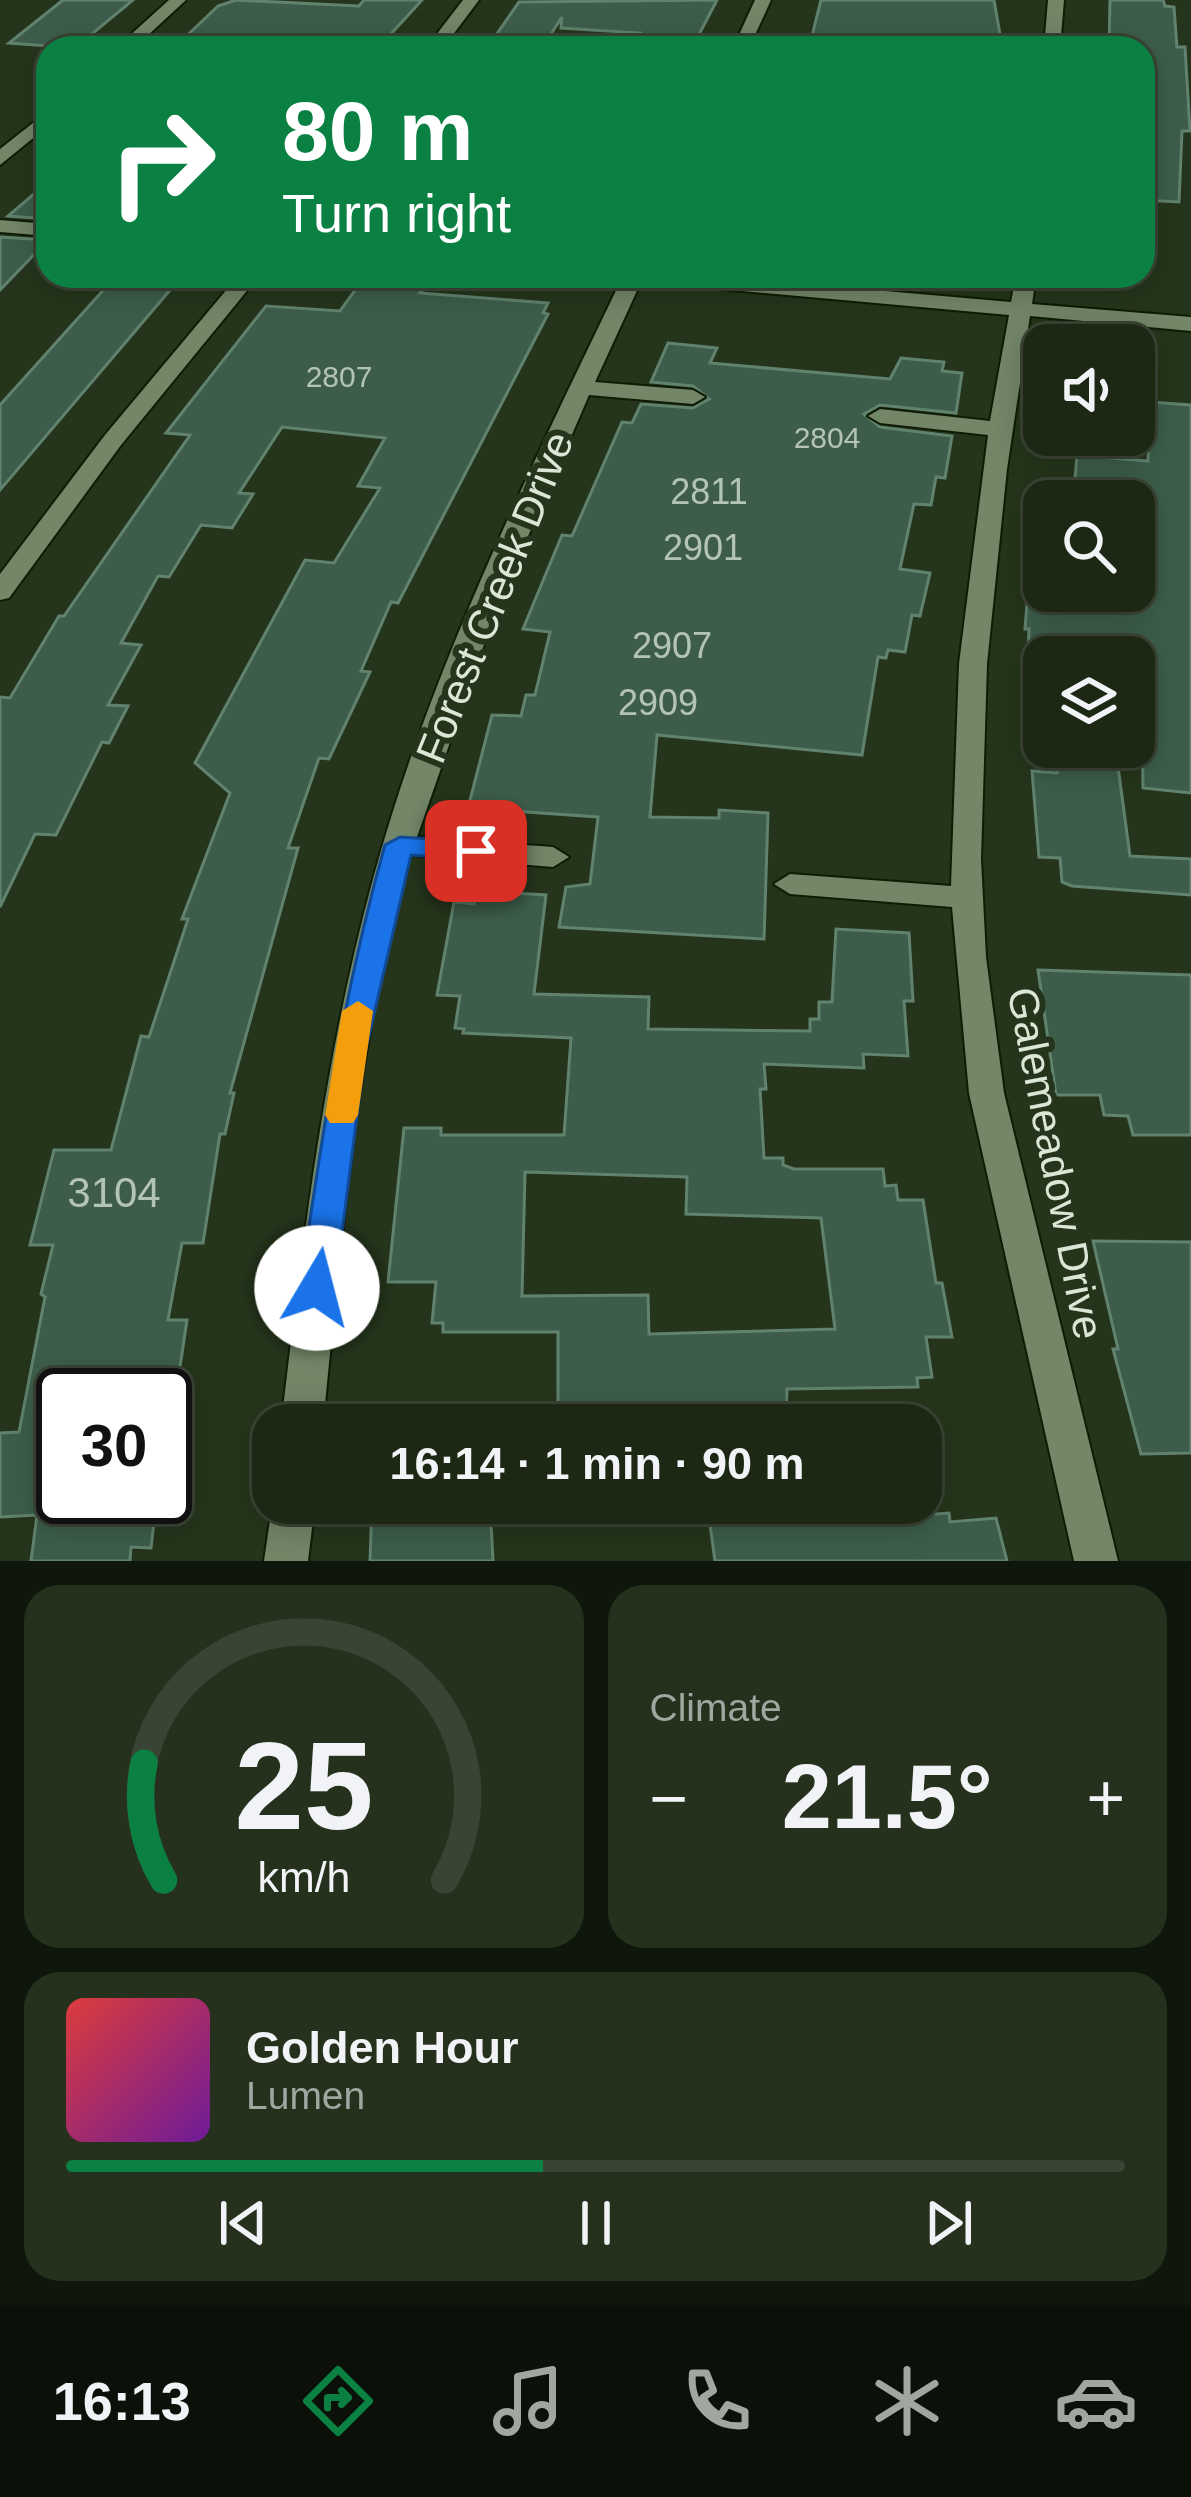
<!DOCTYPE html>
<html lang="en">
<head>
<meta charset="utf-8">
<style>
  :root { --surface:#1c2814; --page:#25301d; --text:#f1f3f6; --muted:#a0a6a0; --line:#3a4434; --accent:#0b8043 }
  body { margin:0; font-family:Arial,sans-serif; background:var(--page); color:var(--text); height:100vh; display:flex; flex-direction:column; font-size:45px; white-space:nowrap }
  * { box-sizing:border-box; margin:0 }
  p { font-size:39px; color:var(--muted) }
  .icon { flex:none; width:66px; height:66px; fill:none; stroke:currentColor; stroke-width:2; stroke-linecap:round; stroke-linejoin:round }
  .map { position:relative; height:1561px; overflow:hidden }
  .sheet { display:flex; flex-direction:column; gap:24px; padding:24px; background:#0f160b; flex:1 }
  .sheet>* { flex:none }
  .guide { position:absolute; left:36px; top:36px; width:1119px; height:252px; border-radius:36px; box-shadow:0 6px 30px #0003,0 0 0 3px var(--line); background:#0b8043; color:#fff; overflow:hidden }
  .buttons { position:absolute; left:1023px; top:324px; display:grid; gap:24px }
  .buttons a { display:grid; place-items:center; width:132px; height:132px; border-radius:24px; background:var(--surface); box-shadow:0 6px 30px #0003,0 0 0 3px var(--line); font-size:60px }
  .speed { position:absolute; left:36px; top:1368px; display:flex; gap:24px; font-size:60px; font-weight:700; text-align:center }
  .speed>* { display:grid; place-content:center; width:156px; height:156px; border-radius:50%; background:var(--surface); box-shadow:0 6px 30px #0003,0 0 0 3px var(--line); line-height:1 }
  .speed .limit { border:6px solid #111; border-radius:18px; background:#fff; color:#111 }
  .pin { position:absolute; display:grid; place-items:center; width:102px; height:102px; color:#fff; margin:-51px; border-radius:24px; box-shadow:0 6px 18px #0006 }
  .me { position:absolute; width:132px; margin:-66px; rotate:8deg; stroke-linejoin:round; filter:drop-shadow(0 0 9px #0008) }
  .turn { display:flex; align-items:center; gap:42px; height:252px; padding:0 48px; font-size:54px }
  .turn .icon { width:156px; height:156px; stroke-width:2.5 }
  .turn b { display:block; font-size:84px; line-height:102px }
  .big { font-size:90px; font-weight:800; line-height:1.1 }
  .sheet .card { flex:1; display:flex; flex-direction:column; justify-content:center; gap:18px; min-width:0; padding:0 42px; border-radius:36px; background:var(--page) }
  .sheet .dial { align-items:center; gap:0 }
  .dial svg { height:312px; overflow:visible; fill:none; stroke:var(--line); stroke-width:7; stroke-linecap:round; text-anchor:middle }
  .dial text { fill:var(--text); stroke:none }
  .song { display:flex; align-items:center; gap:36px }
  .cover { width:144px; height:144px; border-radius:18px; background:linear-gradient(135deg,hsl(0 70% 55%),hsl(280 70% 35%)) }
  .played { height:12px; border-radius:6px; background:linear-gradient(90deg,var(--accent) 45%,var(--line) 45%) }
  .keys { display:flex; justify-content:space-around; direction:ltr }
  .heat { display:flex; justify-content:space-between; align-items:center; font-size:66px; direction:ltr }
  .sheet .tiles { flex:1; display:grid; gap:24px; grid-template-columns:1fr 1fr }
  .card:last-child { grid-column:span 2 }
  .trip { position:absolute; left:252px; top:1404px; width:690px; height:120px; border-radius:36px; background:var(--surface); box-shadow:0 6px 30px #0003,0 0 0 3px var(--line); font-weight:800; line-height:120px; text-align:center }
  .menu { display:flex; height:192px; justify-content:space-around; align-items:center; background:#0b1008; color:var(--muted) }
  .menu .icon { width:84px; height:84px }
  .menu .selected { color:var(--accent) }
  .menu b { font-size:54px; color:var(--text) }
  .map>svg:first-child { display:block }
  .building { fill:#3d5d4a; stroke:#60826e; stroke-width:3; fill-rule:evenodd }
  .lines { fill:none; stroke-linecap:round; stroke-linejoin:round }
  .minor-casing { stroke:#0e1c04; stroke-width:4 }
  .minor { fill:#738668; fill-rule:evenodd }
  .route { fill:#1a73e8; stroke:#114b97; stroke-width:3 }
  .slow { fill:#f59e0b }
  .labels { text-anchor:middle; stroke-width:12; stroke-linejoin:round; paint-order:stroke }
  .far-number-label { font-size:30px; fill:#b4c4b3 }
  .number-label { font-size:36px; fill:#b4c4b3 }
  .street-label { font-size:42px; fill:#dce6d6; stroke:#25351b }
  .near-number-label { font-size:42px; fill:#b4c4b3 }
</style>
</head>
<body>
<div class="map">
<svg width="1191" height="1561" viewBox="0 0 1191 1561">
  <rect width="100%" height="100%" fill="#25351b"/>
  <!-- building -->
  <path class="building" d="M63,0H133L75,48L9,43Z
    M236,0L359,6L364,0H422L378,48H174L218,6Z
    M717,0L692,48H630L640,33L561,28L562,17L544,45L492,41L519,2Z
    M821,0H994L1002,46L809,48Z
    M1110,0H1163L1165,6L1174,7L1177,47H1185L1190,131H1182L1179,202L1143,200V48H1109Z
    M48,182V219L8,216Z
    M0,237L48,240L0,290Z
    M116,276H182L0,490V405Z
    M361,282L424,288L420,293L548,303L543,313L548,314L398,603L391,602L361,671L370,672L329,759L319,758L288,848H298L230,1093H234L225,1134H220L203,1243H182L168,1320H187L180,1367H170L167,1395H63V1497H157L151,1548L131,1547L130,1561H31L37,1515L0,1517V1433L19,1432L45,1297L41,1294L53,1245H30L54,1150H111L141,1036L149,1037L188,919H182L230,793L195,763L305,560L334,563L380,488L358,486L385,438L282,427L239,493L253,494L232,528L201,525L169,577L158,576L121,643L141,645L108,705L128,706L109,743L102,742L56,835L35,834L0,907V697L10,698L59,616H64L190,435L166,433L266,306L340,311Z
    M668,343L717,348L710,363L890,379L901,358L944,362L942,371L962,373L956,413L880,405L864,414L880,427L952,436L945,478L936,477L931,505L914,504L900,569L930,573L920,616L912,615L905,652L888,650L886,658L878,657L862,755L657,735L650,817L719,818V810L768,813L764,939L559,927L566,887L590,884L598,817L468,808L492,715L521,716L526,695H535L550,632L523,629L562,535L572,536L622,422L632,423L641,404L693,408L709,399L693,386L651,382Z
    M1150,402L1191,405V793L1143,788L1141,657H1028L1029,629H1025L1028,591L1134,601V496L1074,490L1077,455L1148,461Z
    M1064,755L1117,759L1130,856L1191,859V895L1072,886L1062,882L1060,858L1039,857L1032,771L1057,773L1058,764H1065Z
    M478,891L546,895L534,994L649,997L648,1029L810,1031V1019H819V1002H832L836,929L909,933L913,1001H904L908,1056L863,1054L864,1068L764,1064L766,1089H760L764,1158H783V1165L794,1169H883L885,1186L896,1185L898,1200H923L936,1283H942L952,1337H926L932,1377L917,1378L918,1387L787,1389L786,1425H558V1332H443V1323H432L436,1282H388L404,1128H441V1135H564L571,1038L463,1033L464,1029L455,1028L460,996L437,995L454,902L474,904ZM525,1172L687,1177L686,1214L821,1218L835,1329L649,1334L648,1295L522,1296Z
    M1038,970L1191,975V1135H1133L1128,1116L1104,1115L1100,1095H1056Z
    M1093,1241L1191,1242V1453L1141,1454L1113,1349H1118Z
    M372,1503H490L493,1561H370Z
    M707,1503H801L802,1509L829,1507L832,1521L949,1513L950,1522L996,1518L1007,1561H715Z"/>
  <g class="lines">
    <defs>
      <path id="minor" d="M169,0H186L134,48H116Z
        M463,0H479L443,48H426Z
        M755,0H771L749,48H733Z
        M1048,0H1064L1060,48H1044Z
        M48,111V126L0,165V149Z
        M0,220L48,224V236L0,232Z
        M238,276H259L121,445L9,598L0,600V574L105,435Z
        M623,276H712L1011,302L1016,276H1036L1032,304L1191,317V331L1030,316L1007,469L987,664L981,859L986,957L1004,1093L1118,1561H1074L969,1093L952,907L790,894L774,884L790,874L951,886L959,664L988,435L880,423L868,416L880,409L990,421L1009,315L641,282L595,382L693,390L705,397L693,404L589,395L495,613L417,837L553,847L569,857L553,867L411,855C356,1040 342,1234 323,1425H281C303,1241 324,1058 373,879C430,669 529,472 623,276Z
        M273,1500L315,1503L308,1561H264Z"/>
    </defs>
    <!-- minor casing -->
    <use href="#minor" class="minor-casing"/>
    <!-- minor -->
    <use href="#minor" class="minor"/>
  </g>
  <!-- route -->
  <path class="route" d="M400,837L476,842L490,851L476,860L411,855L365,1053L335,1288L330,1297L317,1301L305,1297L300,1288C322,1135 343,994 385,845Z"/>
  <!-- slow -->
  <path class="slow" d="M358,1001L373,1011L358,1115L353,1123H330L325,1115L342,1011Z"/>
  <g class="labels">
    <!-- far-number labels -->
    <g class="far-number-label">
      <text x="339" y="387">2807</text>
      <text x="827" y="448">2804</text>
    </g>
    <!-- number labels -->
    <g class="number-label">
      <text x="709" y="504">2811</text>
      <text x="703" y="560">2901</text>
      <text x="672" y="658">2907</text>
      <text x="658" y="715">2909</text>
    </g>
    <!-- street labels -->
    <g class="street-label">
      <text transform="translate(494 597) rotate(-68)" y="15">Forest Creek Drive</text>
      <text transform="translate(1056 1163) rotate(79)" y="15">Galemeadow Drive</text>
    </g>
    <!-- near-number labels -->
    <g class="near-number-label">
      <text x="114" y="1207">3104</text>
    </g>
  </g>
</svg>
<div class="buttons">
<a><svg class="icon" aria-label="sound" viewBox="0 0 24 24"><path d="M4 9h4l5-4v14l-5-4H4zM17 9q2 3 0 6"/></svg></a>
<a><svg class="icon" aria-label="search" viewBox="0 0 24 24"><circle cx="10" cy="10" r="6"/><path d="M15 15l6 6"/></svg></a>
<a><svg class="icon" aria-label="layers" viewBox="0 0 24 24"><path d="M12 4l9 5-9 5-9-5zM3 14l9 5 9-5"/></svg></a>
</div>
<div class="speed"><div class="limit">30</div></div>
<div class="pin" style="left:476px;top:851px;background:#d93025"><svg class="icon" aria-label="arrive" viewBox="0 0 24 24"><path d="M6 21V4h12l-3 4 3 4H6"/></svg></div>
<svg class="me" style="left:317px;top:1288px" viewBox="-20 -20 40 40"><circle r="19" fill="#fff"/><path d="M0-13L10 11 0 6-10 11z" fill="#1a73e8"/></svg>
<div class="trip">16:14 · 1 min · 90 m</div>
<div class="guide">
<div class="turn"><svg class="icon" aria-label="right" viewBox="0 0 24 24"><path d="M7 20v-9h11M14 6l5 5-5 5"/></svg><div><b>80 m</b>Turn right</div></div>
</div>
</div>
<section class="sheet">
<div class="tiles">
<div class="card dial"><svg viewBox="0 0 100 80">
<path d="M14 69A42 42 0 1 1 86 69"/>
<path d="M14 69A42 42 0 0 1 9 39" stroke="#0b8043"/>
<text x="50" y="56" font-size="32" font-weight="700">25</text>
<text x="50" y="72" font-size="11">km/h</text>
</svg></div>
<div class="card"><p>Climate</p>
<div class="heat"><a>−</a><b class="big">21.5°</b><a>+</a></div>
</div>
<div class="card">
<div class="song"><i class="cover"></i><div><b>Golden Hour</b><p>Lumen</p></div></div>
<div class="played"></div>
<div class="keys"><svg class="icon" aria-label="previous" viewBox="0 0 24 24"><path d="M18 5L8 12l10 7zM5 5v14"/></svg><svg class="icon" aria-label="pause" viewBox="0 0 24 24"><path d="M8 5v14M16 5v14"/></svg><svg class="icon" aria-label="next" viewBox="0 0 24 24"><path d="M6 5l10 7-10 7zM19 5v14"/></svg></div>
</div>
</div>
</section>
<nav class="menu">
<b>16:13</b>
<svg class="icon selected" aria-label="directions" viewBox="0 0 24 24"><path d="M12 3l9 9-9 9-9-9zM9 14v-3h6M13 9l2 2-2 2"/></svg>
<svg class="icon" aria-label="music" viewBox="0 0 24 24"><path d="M9 18V5l10-2v13"/><circle cx="6" cy="18" r="3"/><circle cx="16" cy="16" r="3"/></svg>
<svg class="icon" aria-label="phone" viewBox="0 0 24 24"><path d="M5 4h4l2 5-3 2q2 4 5 5l2-3 5 2v4C11 20 4 13 5 4z"/></svg>
<svg class="icon" aria-label="climate" viewBox="0 0 24 24"><path d="M12 3v18M4 7l16 10M4 17L20 7"/></svg>
<svg class="icon" aria-label="car" viewBox="0 0 24 24"><path d="M5 17H2v-5l4-1 3-4h7l3 4 3 1v5h-3M9 17h6M6 11h13"/><circle cx="7" cy="17" r="2"/><circle cx="17" cy="17" r="2"/></svg>
</nav>
</body>
</html>
